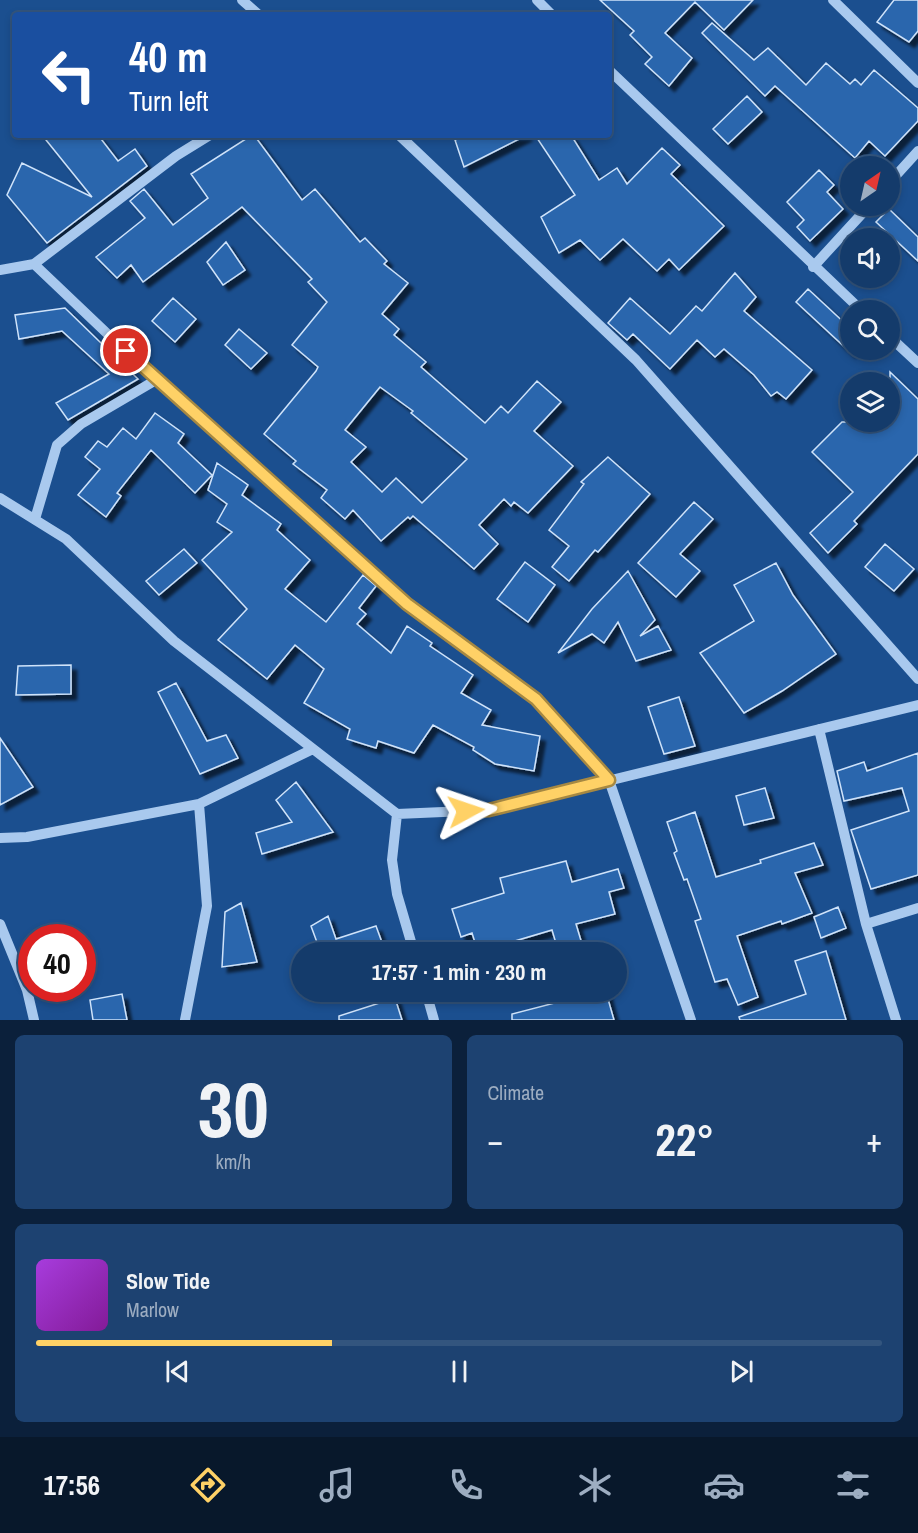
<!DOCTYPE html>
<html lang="en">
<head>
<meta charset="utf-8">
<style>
  :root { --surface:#143b6b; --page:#1d4271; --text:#f1f3f6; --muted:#9dadc1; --line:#33557e; --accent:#ffd166 }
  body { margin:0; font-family:"Archivo Narrow",sans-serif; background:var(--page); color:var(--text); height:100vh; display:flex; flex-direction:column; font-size:22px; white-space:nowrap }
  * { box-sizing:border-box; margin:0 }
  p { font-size:20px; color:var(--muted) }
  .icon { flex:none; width:33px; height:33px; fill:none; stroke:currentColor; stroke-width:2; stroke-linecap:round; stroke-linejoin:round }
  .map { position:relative; height:1020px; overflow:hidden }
  .drawer { display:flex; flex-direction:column; gap:15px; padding:15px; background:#0b203b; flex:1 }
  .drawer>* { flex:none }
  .hud { position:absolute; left:12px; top:12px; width:600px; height:126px; border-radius:6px; box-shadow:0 3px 9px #0003,0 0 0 2px var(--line); background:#1a4fa0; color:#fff; overflow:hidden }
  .needle { width:39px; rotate:34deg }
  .tools { position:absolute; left:840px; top:156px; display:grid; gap:12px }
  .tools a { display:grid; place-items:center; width:60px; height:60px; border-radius:50%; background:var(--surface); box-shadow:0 3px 9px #0003,0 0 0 2px var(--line); font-size:30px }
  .speed { position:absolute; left:18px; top:924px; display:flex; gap:12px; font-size:30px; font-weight:700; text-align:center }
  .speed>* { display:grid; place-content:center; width:78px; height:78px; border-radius:50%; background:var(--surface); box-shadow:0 3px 9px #0003,0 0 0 2px var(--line); line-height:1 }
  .speed .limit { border:9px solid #d22; background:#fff; color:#111 }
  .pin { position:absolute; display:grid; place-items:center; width:51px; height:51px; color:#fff; margin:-26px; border:3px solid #fff; border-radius:50%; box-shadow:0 2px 6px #0007 }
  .me { position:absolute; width:66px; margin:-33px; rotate:85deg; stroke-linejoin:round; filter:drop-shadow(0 0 4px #0008) }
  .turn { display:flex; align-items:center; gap:21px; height:126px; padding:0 18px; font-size:27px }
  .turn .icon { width:78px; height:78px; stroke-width:2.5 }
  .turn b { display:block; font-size:42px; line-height:51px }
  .big { font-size:45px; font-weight:700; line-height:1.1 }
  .drawer .card { flex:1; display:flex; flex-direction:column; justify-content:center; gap:9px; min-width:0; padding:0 21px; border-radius:9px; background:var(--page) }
  .drawer .dial { align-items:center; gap:0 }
  .dial b { font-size:78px; line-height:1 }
  .song { display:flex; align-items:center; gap:18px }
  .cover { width:72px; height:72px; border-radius:9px; background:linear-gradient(135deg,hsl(280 70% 55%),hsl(290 70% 35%)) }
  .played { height:6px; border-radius:3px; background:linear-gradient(90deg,var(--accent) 35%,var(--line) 35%) }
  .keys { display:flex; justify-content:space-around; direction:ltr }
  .heat { display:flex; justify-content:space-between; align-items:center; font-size:33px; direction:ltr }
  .drawer .tiles { flex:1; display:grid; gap:15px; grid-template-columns:1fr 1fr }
  .card:last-child { grid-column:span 2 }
  .trip { position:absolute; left:291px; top:942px; width:336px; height:60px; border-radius:30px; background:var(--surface); box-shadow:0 3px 9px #0003,0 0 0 2px var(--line); font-weight:700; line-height:60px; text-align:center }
  .dock { display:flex; height:96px; justify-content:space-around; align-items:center; background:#08182b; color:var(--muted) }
  .dock .icon { width:42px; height:42px }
  .dock .current { color:var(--accent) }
  .dock b { font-size:27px; color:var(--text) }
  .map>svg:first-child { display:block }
  .building { fill:#2a66ad; stroke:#cfe3fa; stroke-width:1.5; fill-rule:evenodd; filter:url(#shadow) }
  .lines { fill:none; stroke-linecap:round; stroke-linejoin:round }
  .minor { stroke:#a9c9ee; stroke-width:10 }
  .route-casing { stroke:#a68842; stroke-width:15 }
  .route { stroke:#ffd166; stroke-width:10 }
</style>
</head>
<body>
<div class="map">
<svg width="918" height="1020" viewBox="0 0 918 1020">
  <defs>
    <filter id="shadow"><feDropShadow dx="5.5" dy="5.5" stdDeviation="1.5" flood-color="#0009"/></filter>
  </defs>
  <rect width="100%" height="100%" fill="#1b4f8f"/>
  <!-- building -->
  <path class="building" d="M600,0H753L724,30L695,2L665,33L692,58L669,86L645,64L652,57L630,35L634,31Z
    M894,0H918V31L909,42L877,22Z
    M712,23L754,60L768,48L806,85L826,63L850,84L855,79L861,85L874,70L918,108V121L885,156L869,141L855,158L775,86L765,96L702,33Z
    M747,96L762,112L728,144L713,129Z
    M42,135H98L118,161L135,149L147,166L47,243L7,195L22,163L92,197Z
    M252,135H254L302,200L315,189L360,242L365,238L387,261L384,264L408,283L382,314L399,329L394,335L426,362L421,367L485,423L501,406L508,413L537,381L561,402L534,431L573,466L528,513L514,502L511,506L504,499L479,525L498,544L474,569L413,516L410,519L408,517L381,541L353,510L345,519L321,498L327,490L293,464L296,461L264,434L316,371L318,367L292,345L327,302L308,282L312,279L242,207L143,282L131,265L117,278L96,257L145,218L130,201L144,189L173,225L208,198L191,174ZM380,387L413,411L411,413L467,459L422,503L396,478L382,492L351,462L366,447L345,430Z
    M469,135H527L464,167L455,140Z
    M535,135H571L599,180L617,168L627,184L662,148L680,165L671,174L724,226L679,270L669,259L657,271L623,239L600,260L580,240L559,253L541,217L575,195Z
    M819,170L834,185L827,192L843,209L810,241L797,227L804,220L787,202Z
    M889,209L918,237V261L876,222Z
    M226,242L245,270L223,285L207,262Z
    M735,273L756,297L744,311L812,370L786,399L777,392L771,396L754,375L724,349L715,357L697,340L670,369L633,334L627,340L608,323L630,298L670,334L696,306L702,311Z
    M808,289L850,328V352L796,302Z
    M173,298L196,319L175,342L152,321Z
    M65,308L138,379L68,420L56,403L109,374L62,331L19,339L15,315Z
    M239,329L267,353L251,369L225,345Z
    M890,372L918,399V454L854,521L857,524L828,553L810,533L853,492L812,452L842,422H890Z
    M155,413L184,434L178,443L212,475L195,493L151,450L117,493L121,496L106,517L78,495L100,469L85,457L98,441L107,447L123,428L136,439Z
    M608,457L650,494L598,552L595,550L569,581L552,567L569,546L549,530L584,484L581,482Z
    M217,463L248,485L242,495L281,524L277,530L310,560L285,589L326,622L363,575L376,586L359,608L366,614L357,624L391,653L407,626L432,643L430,646L473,675L461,693L491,710L482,725L540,736L534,771L495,764L473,750L474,747L433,725L414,753L378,741L376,748L347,739L350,729L304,703L324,669L295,645L267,679L218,640L247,609L202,560L232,532L217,522L227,504L208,490Z
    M694,502L713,519L680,554L700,571L676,597L638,563Z
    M885,544L914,569L894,591L865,567Z
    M184,549L197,563L159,595L146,581Z
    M525,562L555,585L528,622L497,599Z
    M776,563L793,595L836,654L782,691L744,713L700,653L754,621L734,585Z
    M628,571L655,620L640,636L658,626L671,650L636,661L618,622L604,643L592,634L558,653L592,609Z
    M71,665V694L16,695L18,666Z
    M176,683L207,741L226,735L238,758L200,774L158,692Z
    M679,697L695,746L664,754L648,707Z
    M0,738L33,787L0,805Z
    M918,753V875L871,889L851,830L909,811L902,788L844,801L837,771L864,762L867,771Z
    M296,782L333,832L262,854L256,833L292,822L276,800Z
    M765,788L774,818L744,825L736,796Z
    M695,812L716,877L761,863L760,860L814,843L823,865L795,873L812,913L782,924L781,921L737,936L758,997L738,1005L727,979L715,982L695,921L701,919L687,879L684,880L674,853L677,851L667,822Z
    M566,861L572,882L618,869L624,888L609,892L615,914L576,924L582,944L558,950L552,930L478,952L472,933L461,937L452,909L504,893L500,878Z
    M241,903L257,962L222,967L225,912Z
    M838,907L846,928L821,938L814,917Z
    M328,916L336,939L376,926L384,948L370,952H307L306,949L318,945L311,926Z
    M826,951L846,1020H740L739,1017L806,994L795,961Z
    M572,992H606L614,1020H512V1014L574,998Z
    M122,994L127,1020H93L90,1000Z
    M395,998L402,1020H339V1016Z"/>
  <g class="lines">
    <!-- minor -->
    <path class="minor" d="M242,0L259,15
      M537,0L552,15
      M833,0L918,83
      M609,70L861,310
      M399,135L636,360L918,679
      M890,182L918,151
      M34,264L156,380L407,604L536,699L609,780L691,1020
      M813,267L869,206
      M0,270L34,264L176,156L210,135
      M890,337L918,363
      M0,498L66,539L174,641L397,814L489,810L918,705
      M35,519L57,445L81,424L156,380
      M819,729L866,924L896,1020
      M397,814L392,860L397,894L414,952
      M0,838L27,837L199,804L313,749
      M0,924L27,990L34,1020
      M866,924L918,908
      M426,992L434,1020
      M185,1020L207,906L199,804"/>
  </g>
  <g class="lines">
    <defs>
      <path id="route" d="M126,351L407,604L536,699L609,780L489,810L466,811"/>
    </defs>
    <!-- route casing -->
    <use href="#route" class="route-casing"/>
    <!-- route -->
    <use href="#route" class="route"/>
  </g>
</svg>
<div class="tools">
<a><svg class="needle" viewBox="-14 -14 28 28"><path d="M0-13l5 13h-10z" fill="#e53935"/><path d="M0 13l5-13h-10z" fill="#9dadc1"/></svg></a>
<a><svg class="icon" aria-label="sound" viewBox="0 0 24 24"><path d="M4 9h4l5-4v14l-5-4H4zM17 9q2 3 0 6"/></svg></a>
<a><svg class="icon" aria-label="search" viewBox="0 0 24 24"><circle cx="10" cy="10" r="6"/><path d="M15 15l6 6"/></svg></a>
<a><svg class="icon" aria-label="layers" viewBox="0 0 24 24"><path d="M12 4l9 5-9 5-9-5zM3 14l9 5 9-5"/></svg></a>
</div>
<div class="speed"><div class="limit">40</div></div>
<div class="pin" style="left:126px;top:351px;background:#d93025"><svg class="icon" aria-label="arrive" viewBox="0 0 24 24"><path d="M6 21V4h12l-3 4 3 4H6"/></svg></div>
<svg class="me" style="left:466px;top:811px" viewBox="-20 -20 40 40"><path d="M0-17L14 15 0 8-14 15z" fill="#ffd166" stroke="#fff" stroke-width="4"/></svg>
<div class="trip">17:57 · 1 min · 230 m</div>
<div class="hud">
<div class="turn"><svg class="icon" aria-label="left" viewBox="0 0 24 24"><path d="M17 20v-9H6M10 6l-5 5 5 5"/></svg><div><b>40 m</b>Turn left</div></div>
</div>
</div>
<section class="drawer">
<div class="tiles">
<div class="card dial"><b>30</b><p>km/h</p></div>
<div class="card"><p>Climate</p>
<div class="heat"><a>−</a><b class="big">22°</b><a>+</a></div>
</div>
<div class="card">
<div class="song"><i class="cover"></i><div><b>Slow Tide</b><p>Marlow</p></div></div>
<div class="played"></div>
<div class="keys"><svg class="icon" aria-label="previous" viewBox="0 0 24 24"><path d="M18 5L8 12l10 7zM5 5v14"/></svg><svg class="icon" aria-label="pause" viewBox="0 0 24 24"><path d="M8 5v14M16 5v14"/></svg><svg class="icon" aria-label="next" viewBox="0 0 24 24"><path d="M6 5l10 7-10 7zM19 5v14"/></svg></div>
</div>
</div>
</section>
<nav class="dock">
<b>17:56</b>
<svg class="icon current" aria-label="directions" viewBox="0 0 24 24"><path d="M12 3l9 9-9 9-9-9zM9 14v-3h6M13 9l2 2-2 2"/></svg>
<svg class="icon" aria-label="music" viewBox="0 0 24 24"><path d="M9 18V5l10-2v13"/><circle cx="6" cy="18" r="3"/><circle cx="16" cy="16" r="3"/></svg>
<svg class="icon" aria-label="phone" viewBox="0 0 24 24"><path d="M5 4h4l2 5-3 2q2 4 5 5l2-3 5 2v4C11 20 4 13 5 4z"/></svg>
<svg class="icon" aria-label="climate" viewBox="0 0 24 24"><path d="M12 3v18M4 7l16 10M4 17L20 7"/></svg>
<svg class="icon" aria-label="car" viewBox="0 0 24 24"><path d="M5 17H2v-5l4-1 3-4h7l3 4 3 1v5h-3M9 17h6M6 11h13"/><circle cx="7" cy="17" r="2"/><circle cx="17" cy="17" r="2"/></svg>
<svg class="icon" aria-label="filters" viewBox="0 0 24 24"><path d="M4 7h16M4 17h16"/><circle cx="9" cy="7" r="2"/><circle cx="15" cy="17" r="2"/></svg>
</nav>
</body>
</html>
